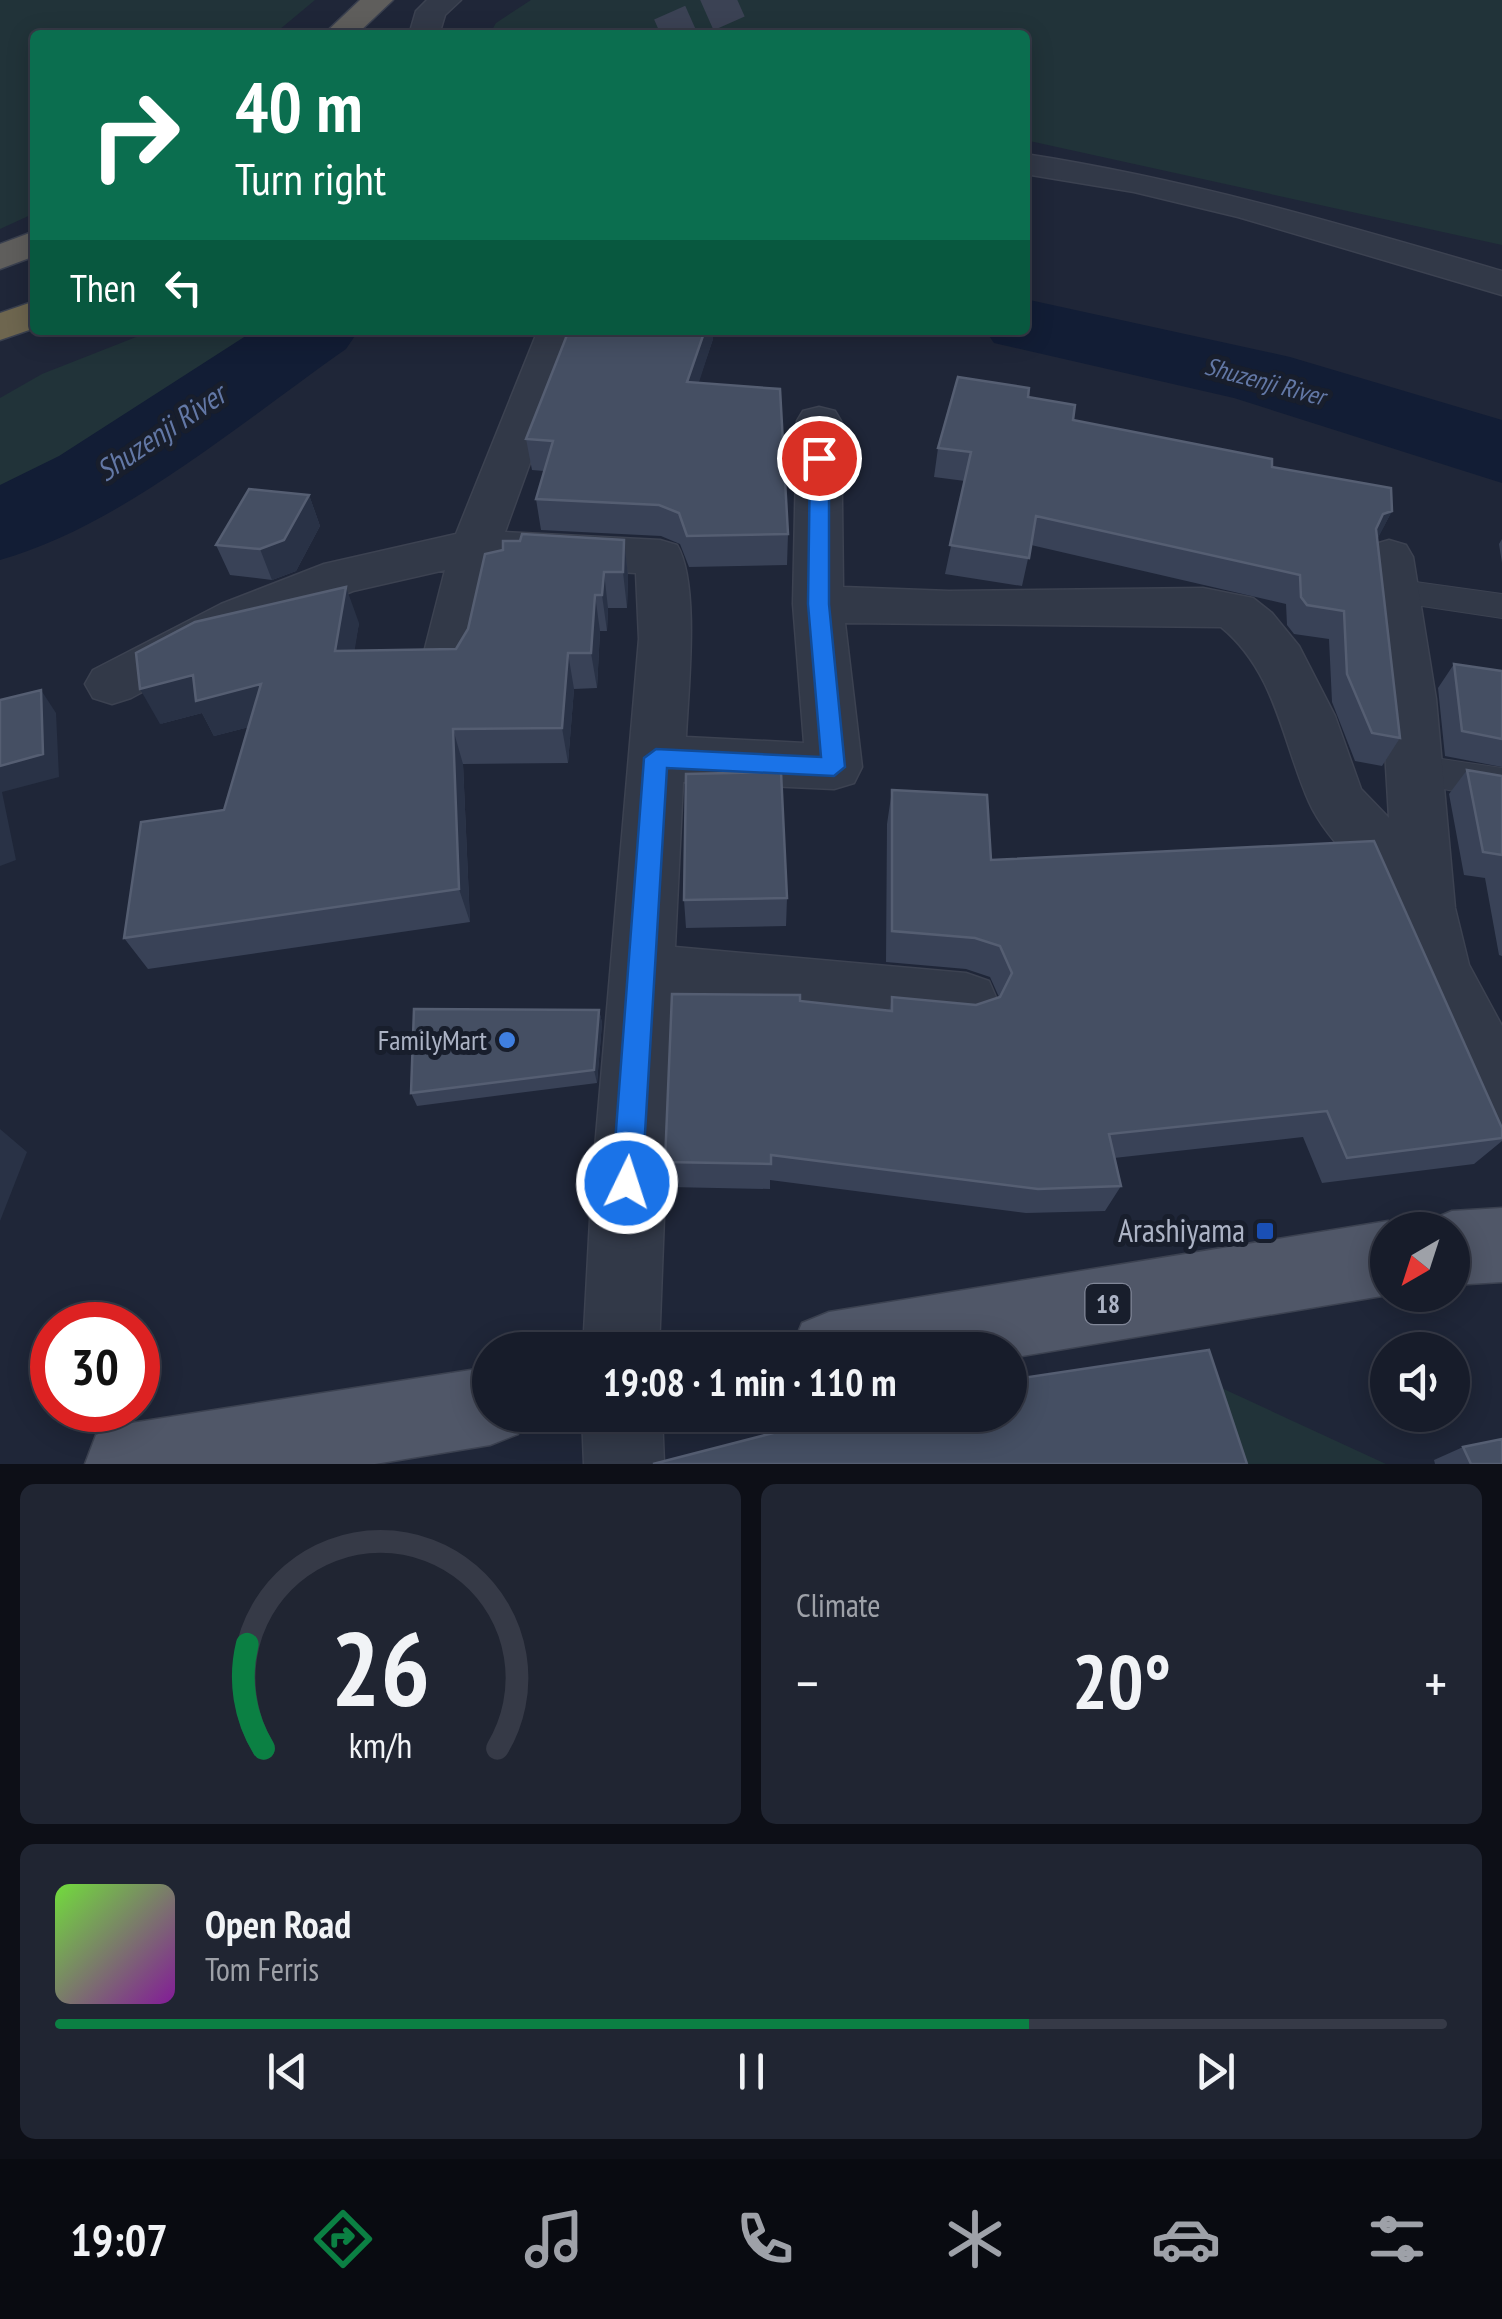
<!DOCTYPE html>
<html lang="en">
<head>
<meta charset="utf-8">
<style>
  :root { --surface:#171c2a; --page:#202532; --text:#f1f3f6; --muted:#9ea1a8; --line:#363a47; --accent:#0b8043 }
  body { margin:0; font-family:"PT Sans Narrow",sans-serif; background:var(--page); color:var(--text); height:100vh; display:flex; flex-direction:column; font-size:38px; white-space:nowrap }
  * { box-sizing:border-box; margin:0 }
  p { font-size:32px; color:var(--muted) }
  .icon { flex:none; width:55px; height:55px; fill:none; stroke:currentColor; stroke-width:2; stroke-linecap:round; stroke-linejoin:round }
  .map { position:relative; height:1464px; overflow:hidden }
  .side { display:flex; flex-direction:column; gap:20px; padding:20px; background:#0d0f17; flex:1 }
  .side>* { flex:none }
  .guide { position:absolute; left:30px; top:30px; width:1000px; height:305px; border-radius:10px; box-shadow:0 5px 25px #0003,0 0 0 2px var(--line); background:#0b6e4f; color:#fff; overflow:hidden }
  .needle { width:65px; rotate:219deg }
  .tools { position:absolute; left:1370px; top:1212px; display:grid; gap:20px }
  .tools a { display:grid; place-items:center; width:100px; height:100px; border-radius:50%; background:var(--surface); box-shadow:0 5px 25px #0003,0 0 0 2px var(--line); font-size:50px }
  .speed { position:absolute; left:30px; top:1302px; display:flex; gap:20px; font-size:50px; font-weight:700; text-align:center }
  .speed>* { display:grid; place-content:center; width:130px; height:130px; border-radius:50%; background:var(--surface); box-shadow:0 5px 25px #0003,0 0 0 2px var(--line); line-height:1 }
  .speed .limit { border:15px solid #d22; background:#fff; color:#111 }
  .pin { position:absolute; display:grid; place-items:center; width:85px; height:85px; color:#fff; margin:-42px; border:5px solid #fff; border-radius:50%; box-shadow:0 2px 10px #0007 }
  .me { position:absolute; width:110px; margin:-55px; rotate:4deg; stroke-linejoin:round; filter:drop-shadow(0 0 8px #0008) }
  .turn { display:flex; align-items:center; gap:35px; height:210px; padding:0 40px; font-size:45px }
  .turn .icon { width:130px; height:130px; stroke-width:2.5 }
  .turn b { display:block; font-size:70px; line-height:85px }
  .then { display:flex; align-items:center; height:95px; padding:0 40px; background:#0003; gap:20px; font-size:38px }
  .big { font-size:75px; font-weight:800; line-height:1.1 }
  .side .card { flex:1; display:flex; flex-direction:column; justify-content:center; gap:15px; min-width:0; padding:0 35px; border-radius:15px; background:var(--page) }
  .side .dial { align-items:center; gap:0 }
  .dial svg { height:260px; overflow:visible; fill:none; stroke:var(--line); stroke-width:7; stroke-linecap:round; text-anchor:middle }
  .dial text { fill:var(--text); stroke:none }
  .song { display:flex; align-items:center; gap:30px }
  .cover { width:120px; height:120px; border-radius:15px; background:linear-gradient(135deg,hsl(100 70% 55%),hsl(290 70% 35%)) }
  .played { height:10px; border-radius:5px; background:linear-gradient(90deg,var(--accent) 70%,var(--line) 70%) }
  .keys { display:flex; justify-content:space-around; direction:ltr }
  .heat { display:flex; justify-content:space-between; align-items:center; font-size:55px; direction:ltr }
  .side .tiles { flex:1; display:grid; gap:20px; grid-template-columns:1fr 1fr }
  .card:last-child { grid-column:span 2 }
  .trip { position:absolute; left:472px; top:1332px; width:555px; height:100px; border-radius:50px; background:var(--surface); box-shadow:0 5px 25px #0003,0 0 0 2px var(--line); font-weight:800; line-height:100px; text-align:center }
  .dock { display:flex; height:160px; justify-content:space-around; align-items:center; background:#090b11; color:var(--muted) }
  .dock .icon { width:70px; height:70px }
  .dock .active { color:var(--accent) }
  .dock b { font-size:45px; color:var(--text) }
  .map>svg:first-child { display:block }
  .green { fill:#213339 }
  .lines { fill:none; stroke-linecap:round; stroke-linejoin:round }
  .river { fill:#121d35; fill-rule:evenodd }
  .motorway-tunnel { stroke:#3b4254; stroke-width:34; stroke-dasharray:34 16; stroke-linecap:butt }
  .service-casing { stroke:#3c4251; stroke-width:2 }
  .minor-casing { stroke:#3c4251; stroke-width:3 }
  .tertiary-casing { stroke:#3c4251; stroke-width:3 }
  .primary-casing { stroke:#3c4251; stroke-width:3 }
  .trunk-casing { stroke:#3a404f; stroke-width:3 }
  .motorway-casing { stroke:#3a404f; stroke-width:3 }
  .service { fill:#323948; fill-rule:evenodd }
  .minor { fill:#323948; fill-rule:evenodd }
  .tertiary { fill:#323948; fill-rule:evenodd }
  .primary { fill:#505768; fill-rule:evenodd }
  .trunk { fill:#5f5e5c; fill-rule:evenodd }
  .motorway { fill:#6e664f; fill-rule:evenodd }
  .wall { fill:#394257 }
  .shaded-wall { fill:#293246 }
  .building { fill:#454f63; stroke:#555e72; stroke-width:2.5 }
  .route { fill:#1a73e8; stroke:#114b97; stroke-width:2.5 }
  .shop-dot { fill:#3f7fe0; stroke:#181e2c; stroke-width:4 }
  .transit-dot { fill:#1a4fb4; stroke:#181e2c; stroke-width:4 }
  .labels { text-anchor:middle; stroke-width:10; stroke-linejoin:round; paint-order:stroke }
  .far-water-label { font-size:25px; font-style:italic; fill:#6378a6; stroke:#181e2c }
  .shield { fill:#181e2c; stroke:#808697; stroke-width:2.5 }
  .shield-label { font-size:25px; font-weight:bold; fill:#acb3c5 }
  .poi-label { font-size:28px; fill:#acb3c5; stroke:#181e2c; text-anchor:end }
  .water-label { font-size:30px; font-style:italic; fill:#6378a6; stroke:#181e2c }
  .near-poi-label { font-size:32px; fill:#acb3c5; stroke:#181e2c; text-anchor:end }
</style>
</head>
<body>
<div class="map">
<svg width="1502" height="1464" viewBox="0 0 1502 1464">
  <rect width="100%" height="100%" fill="#1f2638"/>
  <!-- green -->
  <path class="green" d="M0,0H315L273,35H35V213L0,229Z
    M531,0H1502V245L1025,140V35H489L496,23Z
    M154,330H288L251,349L116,445L0,491V398L42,374Z
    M1202,1379L1386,1464H1228Z"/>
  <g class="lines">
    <!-- river -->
    <path class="river" d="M1025,299L1290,357L1502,420V483L1234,398L994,343L985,330H1025Z
      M255,330H359L346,349C243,421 121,526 0,560V485L59,456Z"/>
    <!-- motorway-tunnel -->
    <path class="motorway-tunnel" d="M661,35L740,0"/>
    <defs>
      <path id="service" d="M1394,579L1502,594V618L1382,600L1377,591L1382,582Z
        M1415,755L1502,768V800L1401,781L1396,770L1401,759Z"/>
      <path id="minor" d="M538,330H578L505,532L660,540L677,545C700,583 688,691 686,737L804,743L793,604L797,421L803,411L819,407L835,411L841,421L843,587L949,591L1203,588L1253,598L1272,613L1299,646L1335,716L1361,789L1389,818L1382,699L1365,557L1372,545L1389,540L1406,545L1413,557L1436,699L1455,908L1469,965L1502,1026V1125L1478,1116C1455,1069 1424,1021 1407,971C1401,952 1402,929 1392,912C1369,874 1326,841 1309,802C1282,741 1276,672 1221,627L845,623L862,767L854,783L834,789L683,782L675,947L966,973L989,981L998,1002L989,1023L966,1031L672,1003L659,1350H583L592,1183L639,639L636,573L495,565L473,664L466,678L447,684L428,678L421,664L445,570L353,591L257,630L131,698L112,704L93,698L85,684L93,670L221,604L324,564L456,534Z
        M582,1415H662L664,1464H584Z"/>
      <path id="tertiary" d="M427,0H461L445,15L439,35H409L416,11Z
        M1025,154C1188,179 1344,225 1502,271V295L1238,217L1134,192L1025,174Z"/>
      <path id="primary" d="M1502,1208V1282L1452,1285V1230H1423L1426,1222L1452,1211Z
        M1388,1221L1409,1230H1388V1295L1010,1358V1350H791L802,1323L829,1312Z
        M490,1367V1415H526L518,1434L490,1445L375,1464H85L96,1435L125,1424Z"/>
      <path id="trunk" d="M360,0H393L356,35H323Z
        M35,231V256L0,269V244Z"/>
      <path id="motorway" d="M35,301V328L0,340V313Z"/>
    </defs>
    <!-- service casing -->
    <use href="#service" class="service-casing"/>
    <!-- minor casing -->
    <use href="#minor" class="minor-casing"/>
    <!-- tertiary casing -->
    <use href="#tertiary" class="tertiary-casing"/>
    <!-- primary casing -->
    <use href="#primary" class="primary-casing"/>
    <!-- trunk casing -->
    <use href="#trunk" class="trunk-casing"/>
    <!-- motorway casing -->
    <use href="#motorway" class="motorway-casing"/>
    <!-- service -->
    <use href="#service" class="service"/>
    <!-- minor -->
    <use href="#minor" class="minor"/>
    <!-- tertiary -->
    <use href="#tertiary" class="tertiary"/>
    <!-- primary -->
    <use href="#primary" class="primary"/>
    <!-- trunk -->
    <use href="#trunk" class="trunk"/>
    <!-- motorway -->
    <use href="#motorway" class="motorway"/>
  </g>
  <!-- wall -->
  <path class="wall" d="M569,330H713V339L698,383L788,534L787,565L689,567L680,544L661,536L541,530L536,499L544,471L532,470L526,439Z
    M1028,397L1073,420L1272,467L1392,511L1377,539L1400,738L1382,766L1355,761L1332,702L1329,639L1294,634L1287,625L1286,604L1031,545L1022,586L945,574L965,481L934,477L938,448Z
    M309,495L320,526L296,571L272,580L230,575L216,545Z
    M1502,539V563L1499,544Z
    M624,540L628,576L627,608H608L607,631H600L597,688L574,689L568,763L463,764L470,922L148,969L124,938L224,810L249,727L214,736L202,713L160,724L359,623L354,650L456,649Z
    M1454,664L1502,671V767L1445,756L1438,688Z
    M1467,770L1502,776V956L1499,955L1485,878L1464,875L1449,794Z
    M892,790L991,860L1502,1128V1141L1474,1164L1322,1183L1303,1137L1114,1158L1121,1186L1105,1211L1026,1213L770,1180V1189L669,1187L665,1162L800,1001L889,1011L892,997L976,1005L999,997L990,977L966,969L886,962L887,824Z
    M787,898L786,926L686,928L684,900Z
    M599,1010L602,1023L597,1083L417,1106L411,1093Z
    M1463,1447L1502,1464H1435L1434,1460Z"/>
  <!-- shaded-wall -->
  <path class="shaded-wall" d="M705,330H713V339L689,413L687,382Z
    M309,495L320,526L296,571L272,580L260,549Z
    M1392,511L1377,540L1369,543L1383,514Z
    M624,540L628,576L627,608L623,572Z
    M604,572L608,608L607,631L602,595Z
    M346,587L359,623L349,686L335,651Z
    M595,595L600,631L597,688L591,653Z
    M568,653L574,689L568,763L562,728Z
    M193,675L261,684L277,720L214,736L202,713L160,724L140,689Z
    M41,690L56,713L59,777L2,792L16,860L0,866V766Z
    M453,729L463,764L470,922L459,889Z
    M599,1010L602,1023L597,1083L594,1070Z
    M0,1129L27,1152L0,1221Z"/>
  <!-- building -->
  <path class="building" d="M569,330H705L687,382L780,389L788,534L687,536L679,513L659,505L536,499L553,441L526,439Z
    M958,377L1029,388L1028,397L1075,405L1073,420L1272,459V467L1391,488L1392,511L1383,514L1376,529L1400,738L1372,733L1347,674L1344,611L1307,605L1301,597L1300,575L1036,516L1029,558L950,545L971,452L938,448Z
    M249,489L309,495L284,540L260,549L216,545Z
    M522,534L624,540L623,572H604L602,595H595L591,653H568L562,728L453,729L459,889L124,938L141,822L224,810L261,684L196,701L193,675L140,689L136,653L195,622L346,587L335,651L456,649L468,629L485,554L503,550V541H520Z
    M1454,664L1502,671V739L1462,731Z
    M41,690L43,754L0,766V700Z
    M1467,770L1502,776V855L1483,852Z
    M781,772L787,898L684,900L686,774Z
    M892,790L987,795L991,860L1374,841L1502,1128V1138L1347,1158L1327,1111L1109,1134L1121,1186L1038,1189L771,1155V1164L665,1162L672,994L800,995V1001L892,1011V997L976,1005L1000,997L1012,973L1000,946L975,938L892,931Z
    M414,1009L599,1010L594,1070L411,1093Z
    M1209,1350L1247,1464H653L843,1415H1010V1380Z
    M1502,1439V1464H1471L1463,1447Z"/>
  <!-- route -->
  <path class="route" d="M819,452L829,458V604L845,767L834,776L667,768L642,1183L637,1193L627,1197L617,1193L612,1183L644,758L656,749L821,757L808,604L810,458Z"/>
  <!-- markers -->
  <circle class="shop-dot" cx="507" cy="1040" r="10"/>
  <rect class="transit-dot" x="1255" y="1221" width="20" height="20" rx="5"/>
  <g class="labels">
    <!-- far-water labels -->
    <g class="far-water-label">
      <text transform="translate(1265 381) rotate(15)" y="9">Shuzenji River</text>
    </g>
    <!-- shield labels -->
    <rect class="shield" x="1085.5" y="1284" width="45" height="40" rx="8"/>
    <g class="shield-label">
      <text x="1108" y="1313">18</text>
    </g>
    <!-- poi labels -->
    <g class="poi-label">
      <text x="487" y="1050">FamilyMart</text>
    </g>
    <!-- water labels -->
    <g class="water-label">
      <text transform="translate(161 433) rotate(-34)" y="10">Shuzenji River</text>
    </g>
    <!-- near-poi labels -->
    <g class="near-poi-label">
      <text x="1245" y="1242">Arashiyama</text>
    </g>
  </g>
</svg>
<div class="tools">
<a><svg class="needle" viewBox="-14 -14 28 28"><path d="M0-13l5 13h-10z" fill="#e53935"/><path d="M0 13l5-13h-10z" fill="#9ea1a8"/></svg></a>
<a><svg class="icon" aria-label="sound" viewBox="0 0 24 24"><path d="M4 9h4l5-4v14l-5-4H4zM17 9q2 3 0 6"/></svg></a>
</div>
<div class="speed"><div class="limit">30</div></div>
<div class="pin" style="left:819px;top:458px;background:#d93025"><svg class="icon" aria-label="arrive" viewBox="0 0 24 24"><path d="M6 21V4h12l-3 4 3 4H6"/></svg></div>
<svg class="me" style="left:627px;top:1183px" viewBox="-20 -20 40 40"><circle r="17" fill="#1a73e8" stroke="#fff" stroke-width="3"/><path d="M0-11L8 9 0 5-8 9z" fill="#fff"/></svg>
<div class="trip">19:08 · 1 min · 110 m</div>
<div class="guide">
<div class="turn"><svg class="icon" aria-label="right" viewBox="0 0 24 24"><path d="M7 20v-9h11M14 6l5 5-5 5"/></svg><div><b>40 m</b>Turn right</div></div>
<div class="then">Then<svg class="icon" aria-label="left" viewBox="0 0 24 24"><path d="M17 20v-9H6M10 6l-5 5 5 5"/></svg></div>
</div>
</div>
<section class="side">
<div class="tiles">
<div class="card dial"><svg viewBox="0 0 100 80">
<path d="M14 69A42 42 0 1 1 86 69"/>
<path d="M14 69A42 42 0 0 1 9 37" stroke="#0b8043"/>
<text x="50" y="56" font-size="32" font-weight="700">26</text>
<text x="50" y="72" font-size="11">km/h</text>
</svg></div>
<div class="card"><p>Climate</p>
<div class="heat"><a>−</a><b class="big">20°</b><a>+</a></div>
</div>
<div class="card">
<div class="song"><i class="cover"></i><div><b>Open Road</b><p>Tom Ferris</p></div></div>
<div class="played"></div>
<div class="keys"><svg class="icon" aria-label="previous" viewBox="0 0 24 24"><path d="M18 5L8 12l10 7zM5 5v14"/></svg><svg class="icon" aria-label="pause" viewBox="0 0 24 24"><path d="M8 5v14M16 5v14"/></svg><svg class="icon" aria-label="next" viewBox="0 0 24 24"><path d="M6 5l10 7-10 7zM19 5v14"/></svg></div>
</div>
</div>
</section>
<nav class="dock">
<b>19:07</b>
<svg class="icon active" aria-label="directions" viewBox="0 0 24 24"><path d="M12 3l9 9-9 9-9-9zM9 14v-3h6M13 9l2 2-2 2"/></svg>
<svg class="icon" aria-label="music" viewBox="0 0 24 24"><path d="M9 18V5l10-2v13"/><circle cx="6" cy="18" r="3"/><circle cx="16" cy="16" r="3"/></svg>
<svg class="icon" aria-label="phone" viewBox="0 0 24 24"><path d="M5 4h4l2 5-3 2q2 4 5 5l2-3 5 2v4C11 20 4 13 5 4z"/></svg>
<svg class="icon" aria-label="climate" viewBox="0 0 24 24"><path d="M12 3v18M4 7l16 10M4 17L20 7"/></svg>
<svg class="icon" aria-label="car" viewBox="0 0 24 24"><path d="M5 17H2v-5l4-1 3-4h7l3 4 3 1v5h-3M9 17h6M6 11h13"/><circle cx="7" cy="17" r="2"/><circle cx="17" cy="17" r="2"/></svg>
<svg class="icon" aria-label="filters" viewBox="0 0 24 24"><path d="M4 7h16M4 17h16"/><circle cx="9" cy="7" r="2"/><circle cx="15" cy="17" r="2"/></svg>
</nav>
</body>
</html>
